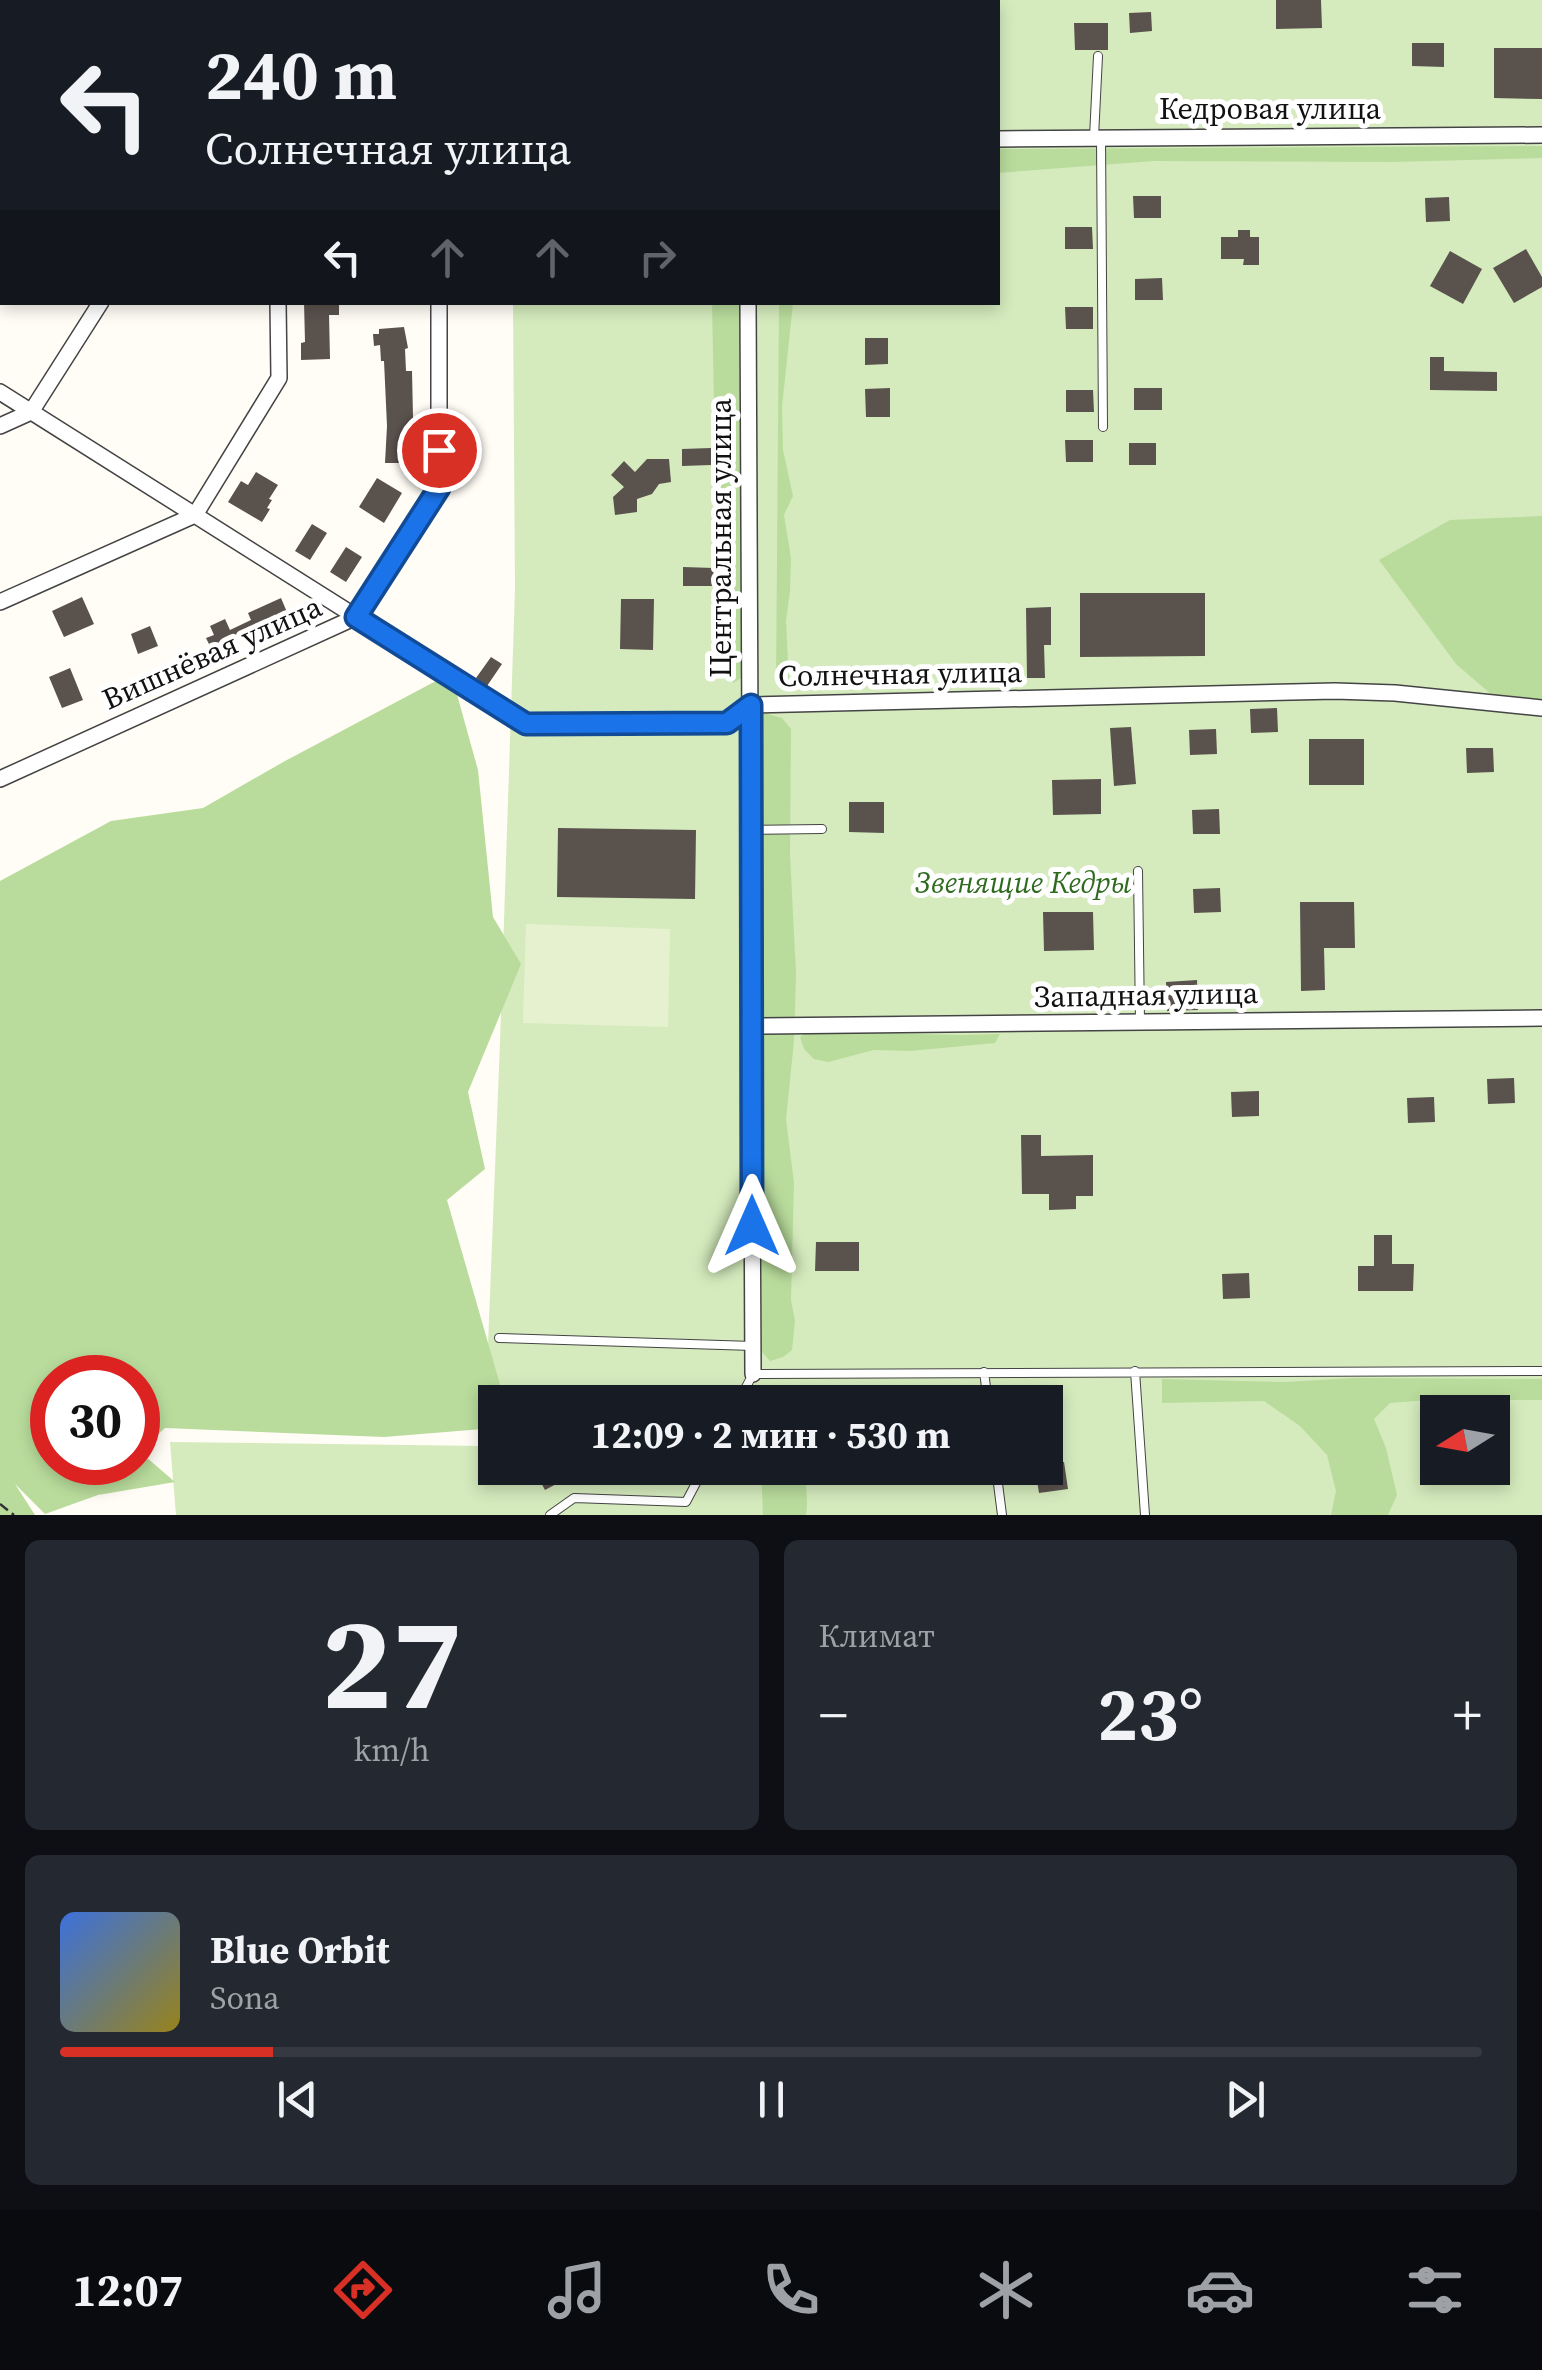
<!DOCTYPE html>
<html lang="ru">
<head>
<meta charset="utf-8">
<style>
  :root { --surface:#171b24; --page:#242831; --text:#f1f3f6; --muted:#9ea1a6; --line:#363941; --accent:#d93025 }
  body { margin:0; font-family:"Source Serif 4",serif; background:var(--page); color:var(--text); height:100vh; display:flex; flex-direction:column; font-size:38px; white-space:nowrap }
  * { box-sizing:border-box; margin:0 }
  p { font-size:32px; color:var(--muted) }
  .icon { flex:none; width:55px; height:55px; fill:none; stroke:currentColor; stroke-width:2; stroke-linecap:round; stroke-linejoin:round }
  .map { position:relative; height:1515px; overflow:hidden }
  .drawer { display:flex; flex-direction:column; gap:25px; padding:25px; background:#0d0f14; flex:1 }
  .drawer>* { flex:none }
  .hud { position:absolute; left:0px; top:0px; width:1000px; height:305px; box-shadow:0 5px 15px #0003; background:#171b24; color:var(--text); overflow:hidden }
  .needle { width:65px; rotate:259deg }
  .controls { position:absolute; left:1420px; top:1395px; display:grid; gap:20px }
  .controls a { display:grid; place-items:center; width:90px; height:90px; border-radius:0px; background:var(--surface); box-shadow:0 5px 15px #0003; font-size:50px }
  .speed { position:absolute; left:30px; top:1355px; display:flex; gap:20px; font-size:50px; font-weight:700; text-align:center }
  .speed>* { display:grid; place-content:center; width:130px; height:130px; border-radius:50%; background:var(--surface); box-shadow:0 5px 15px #0003; line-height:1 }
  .speed .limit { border:15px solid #d22; background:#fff; color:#111 }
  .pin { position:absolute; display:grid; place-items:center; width:85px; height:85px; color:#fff; margin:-42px; border:5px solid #fff; border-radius:50%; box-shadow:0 2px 10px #0007 }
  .me { position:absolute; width:110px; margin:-55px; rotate:0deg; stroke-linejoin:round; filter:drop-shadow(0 0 8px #0008) }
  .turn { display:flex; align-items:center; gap:35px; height:210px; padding:0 40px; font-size:45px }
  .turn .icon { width:130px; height:130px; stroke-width:2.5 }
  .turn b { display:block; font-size:70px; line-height:85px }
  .lanes { display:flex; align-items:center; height:95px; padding:0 40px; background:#0003; justify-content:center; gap:50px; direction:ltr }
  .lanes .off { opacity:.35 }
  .big { font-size:75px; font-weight:700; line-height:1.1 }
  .drawer .tile { flex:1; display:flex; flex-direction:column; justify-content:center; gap:15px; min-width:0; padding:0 35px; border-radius:15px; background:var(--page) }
  .drawer .dial { align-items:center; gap:0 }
  .dial b { font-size:130px; line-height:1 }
  .song { display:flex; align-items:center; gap:30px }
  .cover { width:120px; height:120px; border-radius:15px; background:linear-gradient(135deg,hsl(220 70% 55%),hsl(50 70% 35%)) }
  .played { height:10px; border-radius:5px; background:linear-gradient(90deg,var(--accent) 15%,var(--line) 15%) }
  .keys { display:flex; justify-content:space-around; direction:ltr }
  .heat { display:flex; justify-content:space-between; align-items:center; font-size:55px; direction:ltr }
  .drawer .tiles { flex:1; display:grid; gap:25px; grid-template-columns:1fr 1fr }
  .tile:last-child { grid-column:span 2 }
  .trip { position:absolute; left:478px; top:1385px; width:585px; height:100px; border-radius:0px; background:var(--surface); box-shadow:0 5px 15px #0003; font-weight:700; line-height:100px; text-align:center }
  .tab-bar { display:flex; height:160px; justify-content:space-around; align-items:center; background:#090b0e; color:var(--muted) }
  .tab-bar .icon { width:70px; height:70px }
  .tab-bar .on { color:var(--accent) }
  .tab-bar b { font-size:45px; color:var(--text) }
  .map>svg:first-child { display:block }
  .green { fill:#d5ebbd; fill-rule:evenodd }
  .forest { fill:#b9dc9c; fill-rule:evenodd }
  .pitch { fill:#e6f2cf }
  .building { fill:#5a524d }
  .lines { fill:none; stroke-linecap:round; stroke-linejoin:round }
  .lane-casing { stroke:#444; stroke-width:10 }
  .street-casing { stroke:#444; stroke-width:18 }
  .path { stroke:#333; stroke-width:2.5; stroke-dasharray:10 5; stroke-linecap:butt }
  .lane { stroke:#fff; stroke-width:8 }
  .street { stroke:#fff; stroke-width:15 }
  .route-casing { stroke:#114b97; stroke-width:25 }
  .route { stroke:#1a73e8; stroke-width:18 }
  .labels { text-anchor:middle; stroke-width:10; stroke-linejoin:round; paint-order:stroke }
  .street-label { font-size:30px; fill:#111; stroke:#fff }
  .park-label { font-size:30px; font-style:italic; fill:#2f6b1f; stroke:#fff }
</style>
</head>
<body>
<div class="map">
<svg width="1542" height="1515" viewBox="0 0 1542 1515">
  <rect width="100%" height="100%" fill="#fffdf5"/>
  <!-- green -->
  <path class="green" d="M512,0H1542V1515H176L170,1442L484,1446L500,1042L515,589L513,303L998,302V2H512ZM495,1402H1045V1468H495ZM1438,1412H1492V1468H1438Z"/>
  <!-- forest -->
  <path class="forest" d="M1542,146V158L1393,162L1154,161L998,173V149Z
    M712,303H741L743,677L733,683L731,615L719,585L714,563L716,509Z
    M793,303L782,407L783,450L793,496L784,515L791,558L790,591L786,621L789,682L776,683L779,303Z
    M1542,516V704L1491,694L1456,664L1379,560L1450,520Z
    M451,673L478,770L493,917L521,964L468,1092L485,1169L447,1200L505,1402H495V1428L384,1437L165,1428L139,1451L175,1482L98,1495L45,1514L15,1484L35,1515H0V881L111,821L203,808L285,761ZM52,1378H138V1462H52Z
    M764,713L782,718L791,729L790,854L796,974L794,1041L786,1119L794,1183L791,1300L795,1321L792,1350L783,1357L770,1361L762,1352L760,725Z
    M807,1032L964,1035L1000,1034L995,1043L910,1051L874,1050L828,1062L814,1059L804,1049L800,1037Z
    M1354,1378L1542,1379V1400H1429L1390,1403L1374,1419L1386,1448L1397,1495L1388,1515H1331L1336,1491L1327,1455L1300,1426L1264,1401L1162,1403V1379L1285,1382Z
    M761,1468H806C804,1484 809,1499 806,1515H763Z"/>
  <!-- pitch -->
  <path class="pitch" d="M526,924L670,929L668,1027L523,1023Z"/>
  <!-- building -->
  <path class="building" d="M1276,0H1321L1322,28L1276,29Z
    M1151,12L1152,31L1130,33L1129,13Z
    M1074,23H1108V50H1075Z
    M1412,43H1444V67L1412,66Z
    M1494,48H1542V99L1494,98Z
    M1133,196H1161V218H1134Z
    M1449,197L1450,221L1426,222L1425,198Z
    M1065,227H1092L1093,249H1065Z
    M1238,230H1250V237H1259V265H1243L1244,259H1221V237H1238Z
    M1526,249L1542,277V287L1514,303L1493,268Z
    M1450,251L1482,269L1463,304L1430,286Z
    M1162,278L1163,300H1135V279Z
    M304,302H339V315H329L330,359L301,360V343L305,342Z
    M1065,307H1093V329H1066Z
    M404,327L408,348L405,349L406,371H412L414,463H385L387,426L384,361H381L380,345L374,346L373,334H379V329Z
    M865,338H888V364L865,365Z
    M1430,357H1444V371L1497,372V391L1430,390Z
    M890,388V417H866L865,389Z
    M1134,388H1162V410H1134Z
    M1066,390H1093L1094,412H1066Z
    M1065,440H1093V462H1066Z
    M1129,443H1156V465H1129Z
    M711,448V465L682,466V449Z
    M647,459H669L671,482L659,484L652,494L637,499V512L615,515L613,497L624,487L611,475L624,461L635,472Z
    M256,472L278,485L269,499L272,500L267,508L270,509L262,522L228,502L241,481L248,485Z
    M377,478L402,493L384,523L359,507Z
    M312,524L327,533L310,560L295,551Z
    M346,547L362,557L346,582L330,572Z
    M683,567L714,568V586H683Z
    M1080,593H1205V656L1080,657Z
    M82,597L94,624L64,637L52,611Z
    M281,598L292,624L259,638L256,631L235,641L237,644L221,652L218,647L212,650L206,638L214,635L210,626L225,619L230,630L251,620L248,613Z
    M621,599H654L653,650L620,649Z
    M1051,607V645H1044L1045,678H1027L1026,608Z
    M150,626L158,646L138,654L131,634Z
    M491,657L502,664L487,686L476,678Z
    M70,668L83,700L62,708L49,677Z
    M1277,708L1278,732L1251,733L1250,709Z
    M1131,727L1136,784L1114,786L1110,728Z
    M1216,729L1217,754L1190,755L1189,730Z
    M1309,739H1364V785H1309Z
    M1466,748H1493L1494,772L1467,773Z
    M1101,779V814L1053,815L1052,780Z
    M849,802H884V833L849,832Z
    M1219,809L1220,834H1193L1192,810Z
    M558,828L696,830L695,899L557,897Z
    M1220,888L1221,912L1194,913L1193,889Z
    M1300,902H1354L1355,948H1324L1325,990L1301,991Z
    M1043,912H1093L1094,950L1044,951Z
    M1197,980L1198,1010L1167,1011L1166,982Z
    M1514,1078L1515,1103L1488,1104L1487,1079Z
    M1259,1091V1116L1232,1117L1231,1092Z
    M1434,1097L1435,1122L1408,1123L1407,1098Z
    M1021,1135H1041V1156L1093,1155V1196H1076V1209L1049,1210V1194H1022Z
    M1374,1235H1392V1264H1414L1413,1291H1358V1266H1374Z
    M816,1242H859V1271H815Z
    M1249,1273L1250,1298L1223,1299L1222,1274Z
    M1064,1462L1068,1489L1039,1493L1035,1468H1045V1465Z
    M533,1468H552L560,1482L545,1490Z"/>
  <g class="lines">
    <defs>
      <path id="lane" d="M1094,137L1098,56
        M1101,137L1103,427
        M752,830L822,829
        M1138,871L1140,1022
        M499,1338L753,1346
        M1135,1371L1145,1515
        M984,1372L988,1402
        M738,1402L753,1374L1542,1371
        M996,1468L1002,1515
        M550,1515L574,1498L686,1502L704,1468"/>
      <path id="street" d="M116,0V2
        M276,0V2
        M439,0V2
        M746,0V2
        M998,139L1542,135
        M748,302L753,1374
        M0,392L526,724L727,723L751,705L1335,691L1395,693L1542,708
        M0,426L31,412L101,302
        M0,602L195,515L279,378L278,302
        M0,779L356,617L439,487V302
        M752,1026L1542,1018"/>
    </defs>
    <!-- lane casing -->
    <use href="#lane" class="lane-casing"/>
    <!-- street casing -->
    <use href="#street" class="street-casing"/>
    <!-- path -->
    <path class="path" d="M0,1504L14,1515"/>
    <!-- lane -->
    <use href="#lane" class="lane"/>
    <!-- street -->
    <use href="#street" class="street"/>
  </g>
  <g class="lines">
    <defs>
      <path id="route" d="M439,450V488L356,617L526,724L727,723L751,705L752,1226"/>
    </defs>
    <!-- route casing -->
    <use href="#route" class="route-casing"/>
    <!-- route -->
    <use href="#route" class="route"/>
  </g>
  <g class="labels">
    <!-- street labels -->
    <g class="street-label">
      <text x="1270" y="119">Кедровая улица</text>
      <text transform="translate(721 538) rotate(-90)" y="10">Центральная улица</text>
      <text transform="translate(212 653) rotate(-24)" y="10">Вишнёвая улица</text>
      <text transform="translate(900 674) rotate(-1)" y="10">Солнечная улица</text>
      <text transform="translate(1146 995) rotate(-1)" y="10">Западная улица</text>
    </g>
    <!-- park labels -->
    <g class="park-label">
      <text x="1023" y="893">Звенящие Кедры</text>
    </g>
  </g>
</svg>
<div class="controls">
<a><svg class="needle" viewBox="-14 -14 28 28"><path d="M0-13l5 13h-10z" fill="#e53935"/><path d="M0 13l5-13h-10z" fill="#9ea1a6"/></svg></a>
</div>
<div class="speed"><div class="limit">30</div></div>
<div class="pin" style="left:439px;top:450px;background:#d93025"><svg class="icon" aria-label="arrive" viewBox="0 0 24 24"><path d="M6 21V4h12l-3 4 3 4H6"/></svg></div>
<svg class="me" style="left:752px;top:1226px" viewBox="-20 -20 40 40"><path d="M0-17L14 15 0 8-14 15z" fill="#1a73e8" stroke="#fff" stroke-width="4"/></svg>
<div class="trip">12:09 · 2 мин · 530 m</div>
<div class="hud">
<div class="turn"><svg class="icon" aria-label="left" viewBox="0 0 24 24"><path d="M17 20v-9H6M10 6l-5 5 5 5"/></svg><div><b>240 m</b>Солнечная улица</div></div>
<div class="lanes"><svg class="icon" aria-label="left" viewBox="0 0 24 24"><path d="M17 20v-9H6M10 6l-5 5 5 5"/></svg><svg class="icon off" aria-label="ahead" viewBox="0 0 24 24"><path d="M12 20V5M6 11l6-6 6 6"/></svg><svg class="icon off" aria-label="ahead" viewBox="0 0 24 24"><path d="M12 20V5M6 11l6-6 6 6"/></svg><svg class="icon off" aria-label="right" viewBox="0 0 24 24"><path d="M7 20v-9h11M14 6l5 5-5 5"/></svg></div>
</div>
</div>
<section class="drawer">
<div class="tiles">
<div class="tile dial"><b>27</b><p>km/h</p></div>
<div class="tile"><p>Климат</p>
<div class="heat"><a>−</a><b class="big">23°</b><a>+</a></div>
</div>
<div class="tile">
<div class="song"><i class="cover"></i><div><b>Blue Orbit</b><p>Sona</p></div></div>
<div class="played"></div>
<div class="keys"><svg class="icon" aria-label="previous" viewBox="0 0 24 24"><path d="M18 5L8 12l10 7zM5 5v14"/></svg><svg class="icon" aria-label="pause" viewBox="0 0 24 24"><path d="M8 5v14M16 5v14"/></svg><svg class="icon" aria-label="next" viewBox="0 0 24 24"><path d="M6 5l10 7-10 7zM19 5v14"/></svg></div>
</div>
</div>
</section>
<nav class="tab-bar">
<b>12:07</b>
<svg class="icon on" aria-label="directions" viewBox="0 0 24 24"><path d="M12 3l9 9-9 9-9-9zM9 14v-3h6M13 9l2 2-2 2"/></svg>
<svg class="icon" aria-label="music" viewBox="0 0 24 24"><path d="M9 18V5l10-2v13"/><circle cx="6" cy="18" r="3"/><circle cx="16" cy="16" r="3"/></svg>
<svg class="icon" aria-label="phone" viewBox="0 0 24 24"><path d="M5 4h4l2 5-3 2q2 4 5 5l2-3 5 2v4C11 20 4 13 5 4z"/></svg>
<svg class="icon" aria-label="climate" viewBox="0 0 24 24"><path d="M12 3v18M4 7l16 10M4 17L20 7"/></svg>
<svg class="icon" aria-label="car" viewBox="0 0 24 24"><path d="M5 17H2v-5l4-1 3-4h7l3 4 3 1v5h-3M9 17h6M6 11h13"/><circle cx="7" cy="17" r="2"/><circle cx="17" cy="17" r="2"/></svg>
<svg class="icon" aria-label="filters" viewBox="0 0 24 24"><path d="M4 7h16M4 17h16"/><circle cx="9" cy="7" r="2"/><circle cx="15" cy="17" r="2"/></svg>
</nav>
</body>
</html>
